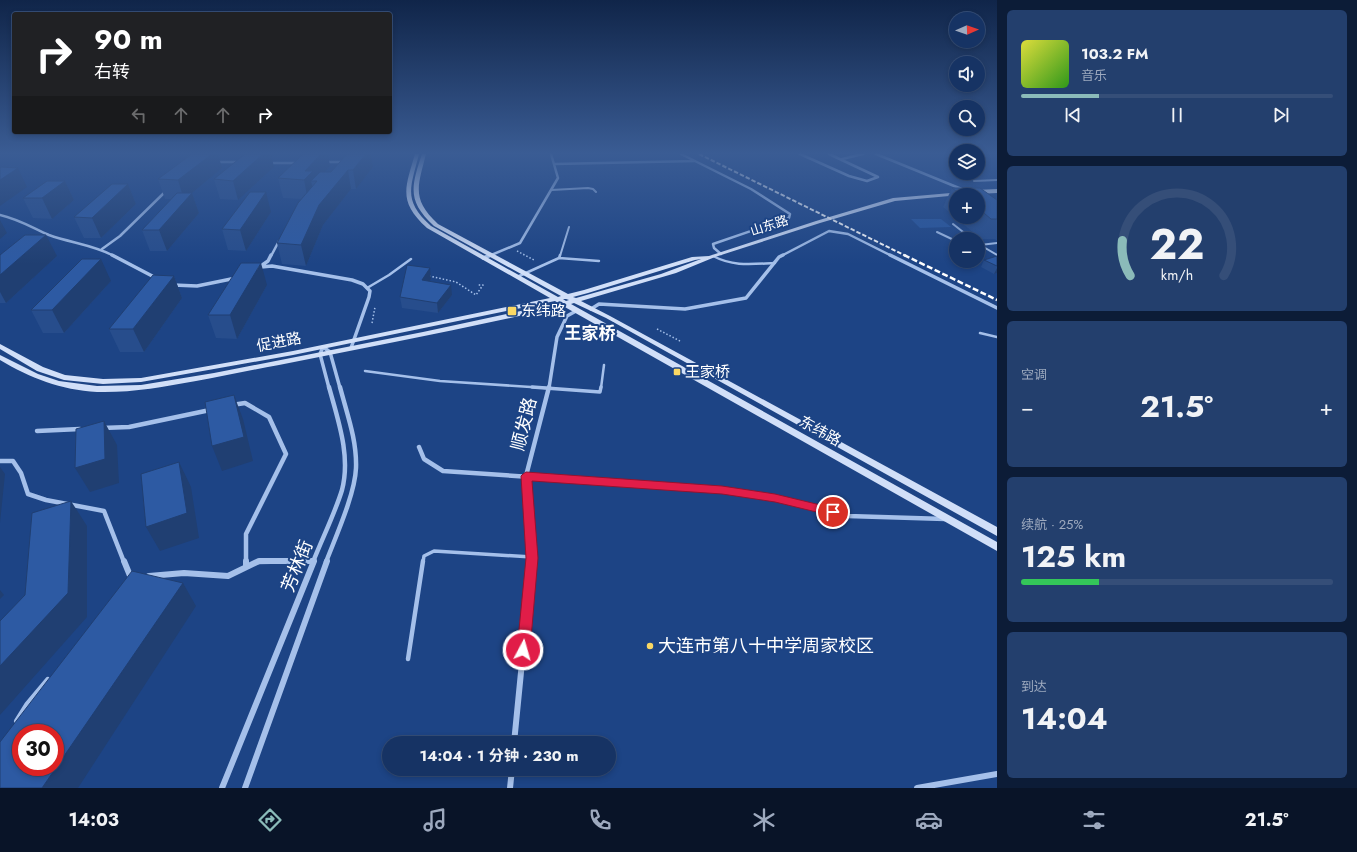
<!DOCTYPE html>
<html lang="zh">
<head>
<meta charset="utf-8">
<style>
  :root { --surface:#163364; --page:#233f6d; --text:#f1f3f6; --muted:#9eaabf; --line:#354e78; --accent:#8bbbb9 }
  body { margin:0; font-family:Jost,"Noto Sans SC",sans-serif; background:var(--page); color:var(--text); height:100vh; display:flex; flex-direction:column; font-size:15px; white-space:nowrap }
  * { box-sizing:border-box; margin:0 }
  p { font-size:13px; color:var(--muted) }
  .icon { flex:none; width:22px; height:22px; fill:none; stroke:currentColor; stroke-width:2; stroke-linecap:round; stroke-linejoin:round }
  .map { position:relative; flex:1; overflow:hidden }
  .panel { display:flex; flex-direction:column; gap:10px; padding:10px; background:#0c1c37; width:360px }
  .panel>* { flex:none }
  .guide { position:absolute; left:12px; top:12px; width:380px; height:122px; border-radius:4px; box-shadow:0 2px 6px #0003,0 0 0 1px var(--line); background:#202124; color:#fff; overflow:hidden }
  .needle { width:26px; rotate:88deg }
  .tools { position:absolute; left:949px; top:12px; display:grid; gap:8px }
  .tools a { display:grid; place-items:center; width:36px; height:36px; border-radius:50%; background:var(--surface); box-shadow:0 2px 6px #0003,0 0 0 1px var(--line); font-size:20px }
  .speed { position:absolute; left:12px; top:724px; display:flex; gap:8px; font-size:20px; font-weight:700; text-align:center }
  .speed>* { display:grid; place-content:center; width:52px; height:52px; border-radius:50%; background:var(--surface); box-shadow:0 2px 6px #0003,0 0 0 1px var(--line); line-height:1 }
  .speed .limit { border:6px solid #d22; background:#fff; color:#111 }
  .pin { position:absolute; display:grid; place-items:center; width:34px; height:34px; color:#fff; margin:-17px; border:2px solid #fff; border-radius:50%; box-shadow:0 1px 4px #0007 }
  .me { position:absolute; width:44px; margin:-22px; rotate:6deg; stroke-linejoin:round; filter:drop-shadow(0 0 3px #0008) }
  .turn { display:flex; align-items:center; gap:14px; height:84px; padding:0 16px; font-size:18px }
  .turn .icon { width:52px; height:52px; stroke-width:2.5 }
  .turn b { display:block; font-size:28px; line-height:34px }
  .lanes { display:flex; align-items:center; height:38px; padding:0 16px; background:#0003; justify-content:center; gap:20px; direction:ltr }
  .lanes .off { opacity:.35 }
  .big { font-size:30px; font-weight:700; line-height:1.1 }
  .panel .tile { flex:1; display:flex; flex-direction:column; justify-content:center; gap:6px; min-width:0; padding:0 14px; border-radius:6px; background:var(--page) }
  .panel .dial { align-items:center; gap:0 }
  .dial svg { height:104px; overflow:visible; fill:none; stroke:var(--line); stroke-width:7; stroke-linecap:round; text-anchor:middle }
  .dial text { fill:var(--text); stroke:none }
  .song { display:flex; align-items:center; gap:12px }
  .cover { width:48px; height:48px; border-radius:6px; background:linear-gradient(135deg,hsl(60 70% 55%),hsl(110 70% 35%)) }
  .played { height:4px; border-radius:2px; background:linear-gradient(90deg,var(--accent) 25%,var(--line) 25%) }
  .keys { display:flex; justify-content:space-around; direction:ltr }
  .heat { display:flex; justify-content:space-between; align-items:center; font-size:22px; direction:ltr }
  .charge { height:6px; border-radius:3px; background:linear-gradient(90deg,#34c759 25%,var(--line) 0) }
  .trip { position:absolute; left:382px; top:736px; width:234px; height:40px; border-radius:20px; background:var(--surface); box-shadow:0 2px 6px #0003,0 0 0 1px var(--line); font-weight:700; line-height:40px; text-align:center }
  .menu { display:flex; height:64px; justify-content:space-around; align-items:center; background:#091428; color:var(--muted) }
  .menu .icon { width:28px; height:28px }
  .menu .selected { color:var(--accent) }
  .menu b { font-size:18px; color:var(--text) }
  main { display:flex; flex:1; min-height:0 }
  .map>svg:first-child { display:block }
  .green { fill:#27559d }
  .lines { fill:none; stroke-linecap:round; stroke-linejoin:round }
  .path { stroke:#a5c0ea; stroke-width:1.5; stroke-dasharray:1.5 2; stroke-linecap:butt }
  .lane-far3 { stroke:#a5c0ea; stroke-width:2 }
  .lane-far2 { stroke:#a5c0ea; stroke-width:2.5 }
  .lane-far1 { stroke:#a5c0ea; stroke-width:3.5 }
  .lane { stroke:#a5c0ea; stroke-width:4.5 }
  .street-far3 { stroke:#a5c0ea; stroke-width:2.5 }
  .street-far2 { stroke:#a5c0ea; stroke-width:3.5 }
  .street-far1 { stroke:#a5c0ea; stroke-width:4.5 }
  .street { stroke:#a5c0ea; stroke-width:6 }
  .secondary { fill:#d1dff8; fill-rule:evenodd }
  .rail-far1 { stroke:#fff; stroke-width:2; stroke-dasharray:4.5 2; stroke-linecap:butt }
  .rail { stroke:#fff; stroke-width:2.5; stroke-dasharray:6 2.5; stroke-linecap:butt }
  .wall { fill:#274d8c; fill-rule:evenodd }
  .shaded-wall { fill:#203f72 }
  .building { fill:#2d5aa3; stroke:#203f72; fill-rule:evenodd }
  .route { fill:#e11d48; stroke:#92132f }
  .poi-dot { fill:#fad864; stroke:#1d4485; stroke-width:1.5 }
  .labels { text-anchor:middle; stroke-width:4; stroke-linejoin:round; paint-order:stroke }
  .far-street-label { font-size:13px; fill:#fff; stroke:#1d4485 }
  .poi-label { font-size:15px; fill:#fff; stroke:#1d4485; text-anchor:start }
  .street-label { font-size:15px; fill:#fff; stroke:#1d4485 }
  .quarter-label { font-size:17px; font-weight:bold; fill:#fff; stroke:#1d4485 }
  .near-street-label { font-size:18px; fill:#fff; stroke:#1d4485 }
  .near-poi-label { font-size:18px; fill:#fff; stroke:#1d4485; text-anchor:start }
</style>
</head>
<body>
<main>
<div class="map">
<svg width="997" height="788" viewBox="0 0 997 788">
  <rect width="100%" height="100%" fill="#1d4485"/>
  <!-- green -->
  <path class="green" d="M911,219H941L951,227L920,228Z"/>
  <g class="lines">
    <!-- path -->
    <path class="path" d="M517,251L534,260
      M429,276L456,282L476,295L483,285H478
      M372,323L375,307
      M657,329L680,341"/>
    <!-- lane-far3 -->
    <path class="lane-far3" d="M974,181L997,180
      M551,190L588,188L593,189L596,192
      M953,224L972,239
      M937,232L956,241
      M997,243L980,245L997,255
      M560,256L569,227"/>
    <!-- lane-far2 -->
    <path class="lane-far2" d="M713,256C734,267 752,264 775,263
      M559,258L599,261
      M517,277L559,258L560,255
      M367,288L389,275L411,259
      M980,333L997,337
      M365,371L440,381L546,388
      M601,388L604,365"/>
    <!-- lane-far1 -->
    <path class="lane-far1" d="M532,387L600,392L601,387
      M423,562L424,556L434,551L532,557"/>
    <!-- lane -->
    <path class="lane" d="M408,659L423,561"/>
    <!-- street-far3 -->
    <path class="street-far3" d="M681,154L751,189L790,214L789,218L713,244L714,248L721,254
      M800,154L849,176L867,181L878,177L829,154
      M876,154L964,190
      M842,159L863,154
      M215,162H239
      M325,162H345
      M267,163H299
      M554,164L694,161
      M0,215C18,219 33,228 49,235C71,243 94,245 114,256
      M102,249L120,236L167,190
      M271,256L279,241
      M489,256L520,243L558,178L551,154
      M781,256L829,231L848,234L892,256"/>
    <!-- street-far2 -->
    <path class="street-far2" d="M112,255L156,278
      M890,255L997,308
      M483,258L491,255
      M261,267L272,266L352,280L363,284L370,291L369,297L351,348
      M258,268L268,261L271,255
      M173,285L197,286L236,278
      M591,309L599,304L685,309L746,298L779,257L783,255
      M329,388L320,354L323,347L330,352L340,388
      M549,388L557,337L567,316L576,311"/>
    <!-- street-far1 -->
    <path class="street-far1" d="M232,405L245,403L269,417L286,454L246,534V562
      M102,428L129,427L210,410
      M37,431L80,429
      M419,447L424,459L443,471L723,490L775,498L848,516L945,519
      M0,461H13L21,473L28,494L46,500L104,511L124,562
      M257,562L314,561
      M313,562C322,539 335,513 342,490C351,456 338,420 329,387
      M326,562C336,536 355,494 356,468C357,440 347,414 340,387
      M532,562L526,476L549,387"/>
    <!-- street -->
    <path class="street" d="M124,561L131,578
      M246,561V567
      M149,576L184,573L228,576L259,561H314
      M17,721L27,705L48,680
      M514,743L532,561
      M222,788L314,561
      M245,788L327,561
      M510,788L512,769
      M917,788L997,774"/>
    <!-- secondary -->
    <path class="secondary" d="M415,154H419C411,187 402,200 431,226L558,297L561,296L434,226C407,201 411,187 422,154H426C418,186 411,199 438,224L568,294L584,290L692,257L709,256L816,221L893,198L962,192V194L960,195L895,201L820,223L715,257L676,273L581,301L610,316L997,527V536L606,318L574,303L571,304L997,542V551L563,306C469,328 374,346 279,365C251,370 223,376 196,381C163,387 130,393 97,392C61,390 30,378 0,360V355L38,374L59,381L97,386L141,385L214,373L423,332L558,303L555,301L293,355L141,382L103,384L64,380L37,371L0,349V344L43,367L65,375L103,379L141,378L293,351L550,298L427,228C398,202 405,188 415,154ZM701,259L661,274L576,298L573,297L588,293L695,260ZM563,299H566L569,300L566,301Z
      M997,189V193L975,194L972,192L975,190Z"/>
    <!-- rail-far1 -->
    <path class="rail-far1" d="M699,154L906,256"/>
    <!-- rail -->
    <path class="rail" d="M904,255L997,300"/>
  </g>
  <!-- wall -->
  <path class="wall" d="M347,154H371L373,167L356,189H351L323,225L306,266L282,264L277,243L301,199L283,198L278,178L330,166L325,172H331Z
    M274,167L238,200L220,199L214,179Z
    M222,168L192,193L199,213L167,251H150L142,230L171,199H165L158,179Z
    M65,181L74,200L52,219L33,218L23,198Z
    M128,184L136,204L101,238H84L74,217Z
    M952,188L997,200V241L995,239H981L943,207ZM956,195H978V217H956Z
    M271,212L246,251L228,250L222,229Z
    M0,255L57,256L6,303H0Z
    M997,256V273L994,274L981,267L984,260Z
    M174,276L182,298L144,352H120L109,329Z
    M431,279L429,281L452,295L438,313L402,308L400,297Z
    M111,281L64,333H43L31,310Z
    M267,285L237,339L216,338L208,315Z"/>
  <!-- shaded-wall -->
  <path class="shaded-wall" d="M212,154H218L222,168L192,193L199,213L167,251L159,230L184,200L178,180Z
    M263,154H271L274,167L238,200L233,181Z
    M321,154H328L330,166L317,181H311L314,194L308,200L304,180L305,171Z
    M366,154H371L373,167L356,189L353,170Z
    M18,168L27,187L0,206V180Z
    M348,170L351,189L323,225L306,266L301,245L319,205Z
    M65,181L74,200L52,219L42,198Z
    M128,184L136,204L101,238L92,218Z
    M266,192L271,212L246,251L240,230Z
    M0,220L7,233L0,239Z
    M46,235L57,256L6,303L0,292V275Z
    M101,259L111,281L64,333L52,310Z
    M261,263L267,285L237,339L230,315Z
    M430,268L431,279L423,290L422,280Z
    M997,268V273L994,274Z
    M174,276L182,298L144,352L133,329Z
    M451,285L452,295L438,313L437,303Z
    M234,395L243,419L253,461L222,471L212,446Z
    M104,421L117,445L119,483L90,492L75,468Z
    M179,462L191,487L199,538L160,551L146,527Z
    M0,467L5,474L0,523Z
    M71,501L87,526V617L0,715V666Z
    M183,583L196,606L78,788H42Z
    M0,590L4,595L0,599Z"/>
  <!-- building -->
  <path class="building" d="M192,154H212L178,180L158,179Z
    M245,154H263L233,181L214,179Z
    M303,154H321L305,171H313L304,180L278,178Z
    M347,154H366L353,170H348L319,205L301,245L277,243L298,203L317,181H311L320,172H331Z
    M1,167L18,168L0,180V168Z
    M47,181H65L42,198H23Z
    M112,184H128L92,218L74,217Z
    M952,188H980L997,200V219H991L978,208V195H961Z
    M250,192H266L240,230L222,229Z
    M177,193H192L159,230H142Z
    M25,235H46L0,275V255Z
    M997,256V266L984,260Z
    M82,259H101L52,310H31Z
    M241,263H261L230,315H208Z
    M407,265L430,268L422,280L451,285L437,303L400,297Z
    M153,275L174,276L133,329H109Z
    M234,395L244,437L212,446L205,402Z
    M104,421L105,459L75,468L76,429Z
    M179,462L187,513L146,527L141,474Z
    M71,501L68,593L0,666V621L25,595L32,513Z
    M132,571L183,583L42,788H0V742ZM21,733H55V767H21Z"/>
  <!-- sky -->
  <linearGradient id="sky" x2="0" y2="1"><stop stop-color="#102549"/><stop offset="0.58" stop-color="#3a5c94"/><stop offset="1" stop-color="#3a5c94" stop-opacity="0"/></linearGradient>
  <rect width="997" height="264" fill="url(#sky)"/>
  <!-- route -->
  <path class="route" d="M526,472L722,486L775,494L833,508L837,509L839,512L837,515L833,516L775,502L722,494L532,481L538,558L530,650L528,655L523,656L518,655L517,650L526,558L521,476L523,474Z"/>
  <!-- markers -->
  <g class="poi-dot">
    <rect x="507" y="306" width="10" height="10" rx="2"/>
    <rect x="673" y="368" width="8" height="8" rx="2"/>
    <circle cx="650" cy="646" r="4"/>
  </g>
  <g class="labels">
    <!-- far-street labels -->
    <g class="far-street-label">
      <text transform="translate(769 225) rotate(-18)" y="5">山东路</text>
    </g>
    <!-- poi labels -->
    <g class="poi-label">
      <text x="521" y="316">东纬路</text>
      <text x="685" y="377">王家桥</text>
    </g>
    <!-- street labels -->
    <g class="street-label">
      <text transform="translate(279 342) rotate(-11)" y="5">促进路</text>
      <text transform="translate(820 431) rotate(29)" y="5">东纬路</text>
    </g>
    <!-- quarter labels -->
    <g class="quarter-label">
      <text x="590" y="339">王家桥</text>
    </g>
    <!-- near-street labels -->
    <g class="near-street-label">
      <text transform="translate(524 424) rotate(-76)" y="6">顺发路</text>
      <text transform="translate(297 566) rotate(-68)" y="6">芳林街</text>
    </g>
    <!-- near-poi labels -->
    <g class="near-poi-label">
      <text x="658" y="652">大连市第八十中学周家校区</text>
    </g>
  </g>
</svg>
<div class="tools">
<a><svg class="needle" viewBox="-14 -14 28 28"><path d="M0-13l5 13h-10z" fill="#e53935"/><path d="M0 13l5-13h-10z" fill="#9eaabf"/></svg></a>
<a><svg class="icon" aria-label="sound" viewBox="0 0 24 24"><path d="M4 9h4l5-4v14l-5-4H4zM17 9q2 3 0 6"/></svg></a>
<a><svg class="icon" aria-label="search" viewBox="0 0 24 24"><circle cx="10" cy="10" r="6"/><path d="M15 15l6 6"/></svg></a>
<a><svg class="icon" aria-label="layers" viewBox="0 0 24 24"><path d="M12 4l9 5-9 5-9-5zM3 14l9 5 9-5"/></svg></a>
<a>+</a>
<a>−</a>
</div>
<div class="speed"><div class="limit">30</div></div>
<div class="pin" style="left:833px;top:512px;background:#d93025"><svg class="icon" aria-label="arrive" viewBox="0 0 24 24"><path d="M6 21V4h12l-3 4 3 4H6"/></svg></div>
<svg class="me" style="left:523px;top:650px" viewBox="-20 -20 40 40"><circle r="17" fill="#e11d48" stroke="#fff" stroke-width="3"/><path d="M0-11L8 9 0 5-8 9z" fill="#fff"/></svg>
<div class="trip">14:04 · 1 分钟 · 230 m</div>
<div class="guide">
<div class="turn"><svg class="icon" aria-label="right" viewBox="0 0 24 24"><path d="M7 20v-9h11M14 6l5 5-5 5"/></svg><div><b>90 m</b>右转</div></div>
<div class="lanes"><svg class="icon off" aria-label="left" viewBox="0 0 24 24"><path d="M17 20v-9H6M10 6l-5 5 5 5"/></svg><svg class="icon off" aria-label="ahead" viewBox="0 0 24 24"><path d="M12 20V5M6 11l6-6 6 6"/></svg><svg class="icon off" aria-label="ahead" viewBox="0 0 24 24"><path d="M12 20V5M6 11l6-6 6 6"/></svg><svg class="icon" aria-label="right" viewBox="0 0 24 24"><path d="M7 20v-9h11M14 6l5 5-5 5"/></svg></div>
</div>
</div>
<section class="panel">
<div class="tile">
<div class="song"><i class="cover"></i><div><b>103.2 FM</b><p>音乐</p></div></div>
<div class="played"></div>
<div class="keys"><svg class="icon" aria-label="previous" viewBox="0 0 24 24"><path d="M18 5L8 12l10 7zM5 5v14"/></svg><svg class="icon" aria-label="pause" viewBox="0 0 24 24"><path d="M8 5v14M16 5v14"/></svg><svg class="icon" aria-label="next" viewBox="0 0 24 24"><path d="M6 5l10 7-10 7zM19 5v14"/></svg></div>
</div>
<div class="tile dial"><svg viewBox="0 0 100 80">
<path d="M14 69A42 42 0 1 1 86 69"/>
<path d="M14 69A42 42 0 0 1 8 42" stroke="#8bbbb9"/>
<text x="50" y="56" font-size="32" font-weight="700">22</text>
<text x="50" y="72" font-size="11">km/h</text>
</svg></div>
<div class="tile"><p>空调</p>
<div class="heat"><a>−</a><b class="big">21.5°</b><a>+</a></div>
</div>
<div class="tile"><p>续航 · 25%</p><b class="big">125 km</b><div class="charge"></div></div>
<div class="tile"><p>到达</p><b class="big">14:04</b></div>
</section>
</main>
<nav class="menu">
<b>14:03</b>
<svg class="icon selected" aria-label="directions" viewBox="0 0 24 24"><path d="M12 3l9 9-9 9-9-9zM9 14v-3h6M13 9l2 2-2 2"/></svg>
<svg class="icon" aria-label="music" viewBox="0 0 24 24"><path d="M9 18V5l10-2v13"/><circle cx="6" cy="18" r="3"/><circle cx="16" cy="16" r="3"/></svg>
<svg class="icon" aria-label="phone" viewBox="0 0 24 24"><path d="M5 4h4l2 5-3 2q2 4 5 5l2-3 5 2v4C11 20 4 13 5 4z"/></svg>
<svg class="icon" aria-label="climate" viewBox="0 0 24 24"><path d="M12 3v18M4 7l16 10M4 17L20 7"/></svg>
<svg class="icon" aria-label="car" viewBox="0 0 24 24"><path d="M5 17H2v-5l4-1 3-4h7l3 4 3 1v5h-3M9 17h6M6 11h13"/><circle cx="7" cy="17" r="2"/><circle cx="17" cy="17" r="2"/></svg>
<svg class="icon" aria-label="filters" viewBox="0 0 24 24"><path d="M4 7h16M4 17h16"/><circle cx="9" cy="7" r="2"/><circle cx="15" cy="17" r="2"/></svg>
<b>21.5°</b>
</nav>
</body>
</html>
